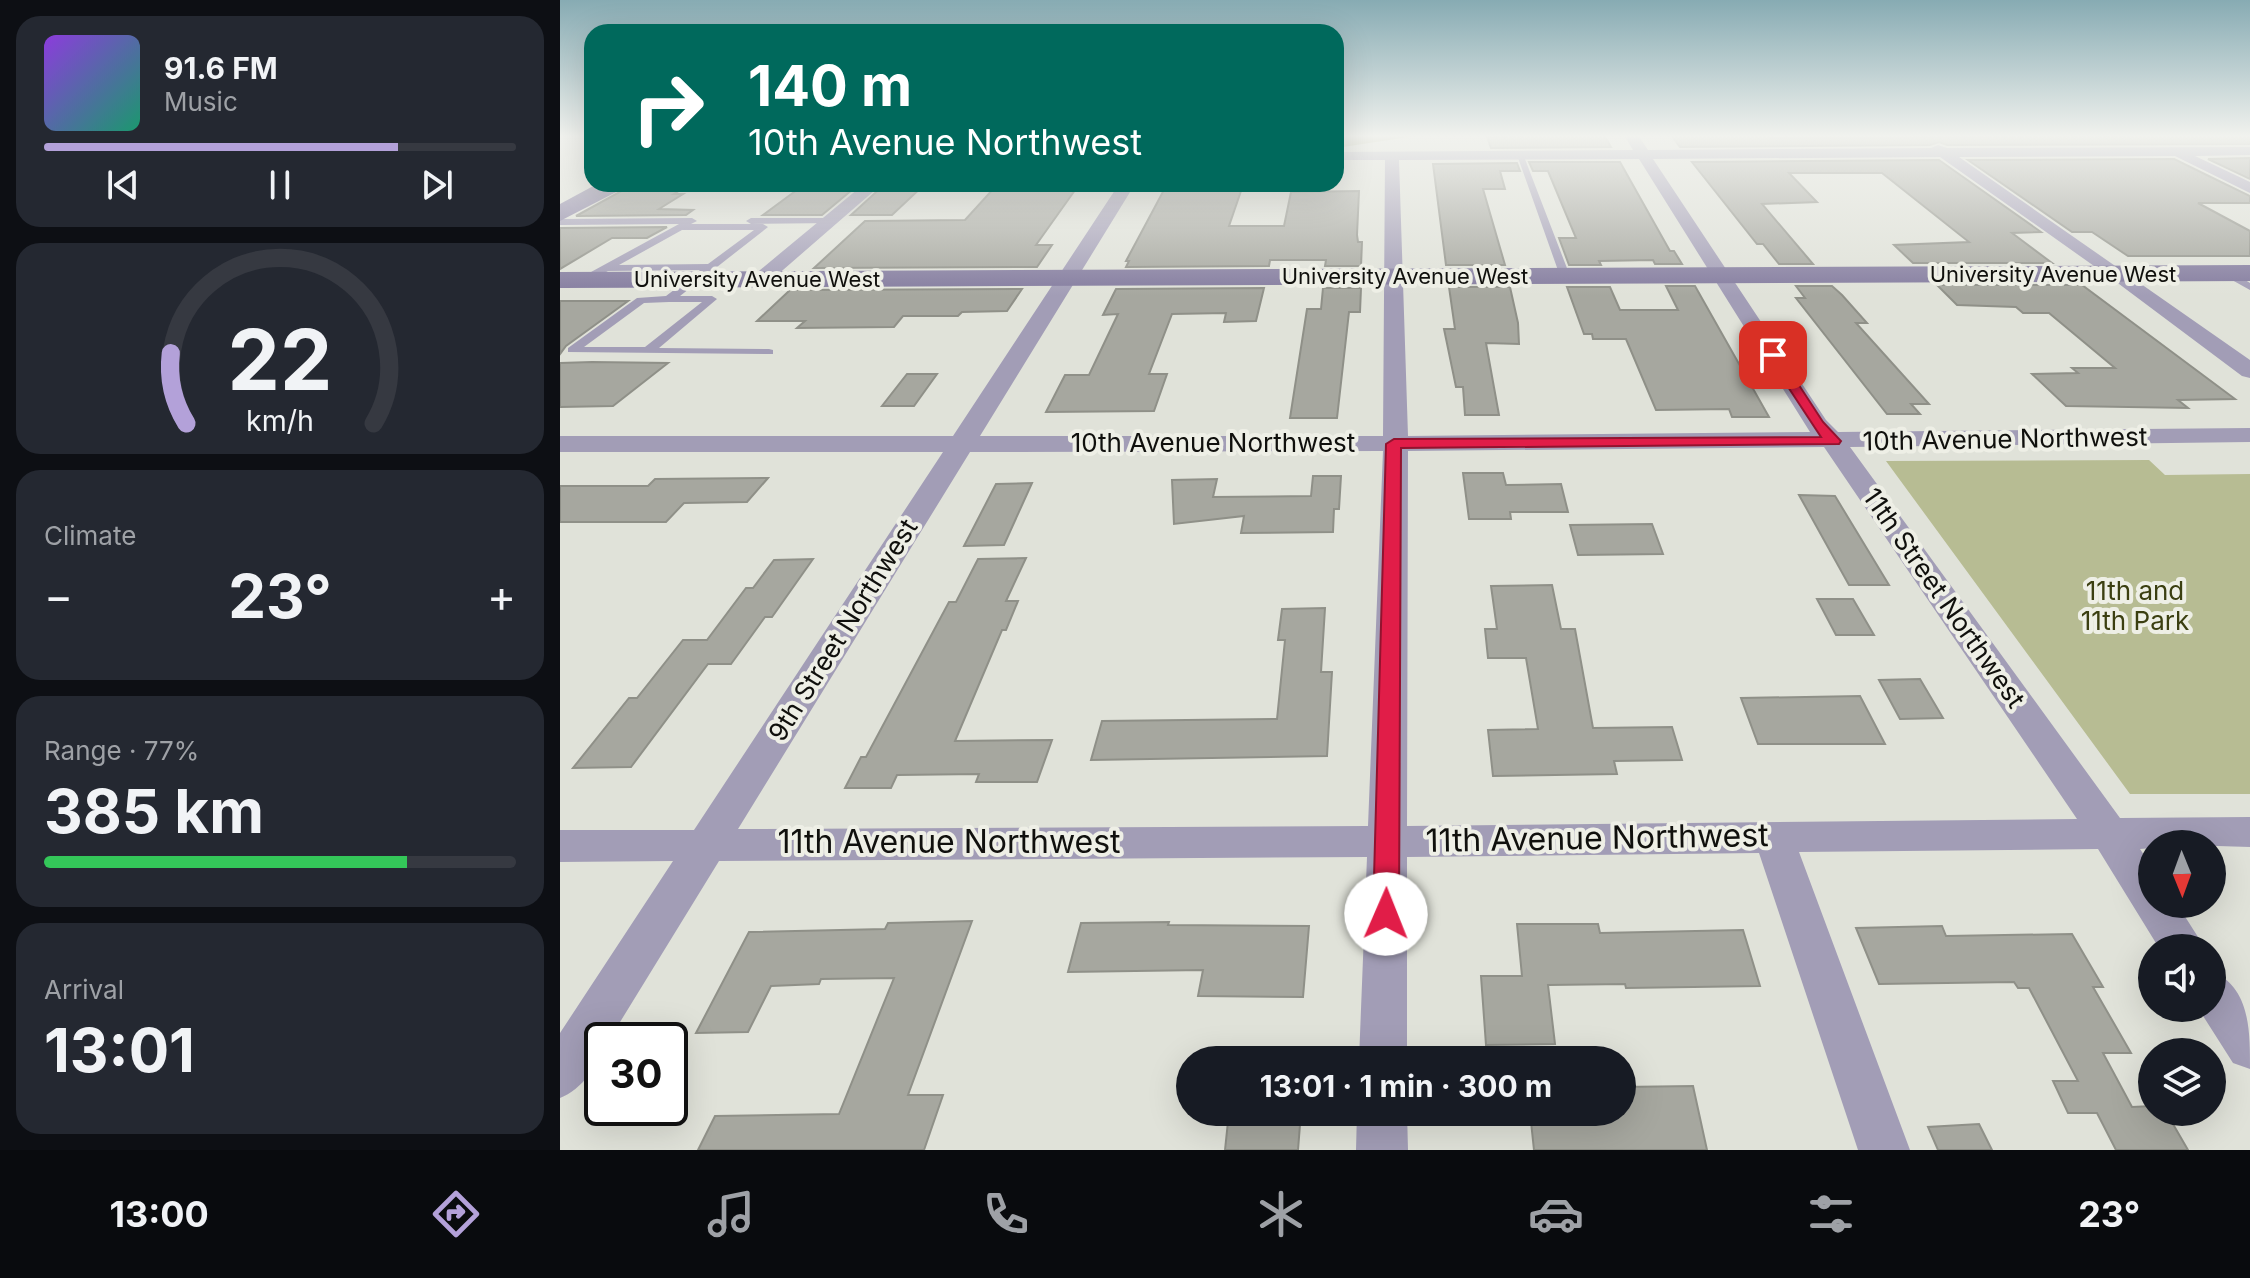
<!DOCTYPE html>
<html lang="en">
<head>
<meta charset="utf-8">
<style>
  :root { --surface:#171b24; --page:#242831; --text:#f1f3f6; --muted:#9ea1a6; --line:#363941; --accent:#b3a1d9 }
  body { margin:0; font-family:Inter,sans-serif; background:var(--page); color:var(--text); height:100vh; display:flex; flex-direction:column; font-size:30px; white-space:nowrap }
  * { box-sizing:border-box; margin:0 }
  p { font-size:26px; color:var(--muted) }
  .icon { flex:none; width:44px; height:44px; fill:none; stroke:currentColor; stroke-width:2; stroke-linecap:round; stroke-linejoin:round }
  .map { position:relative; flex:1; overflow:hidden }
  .drawer { display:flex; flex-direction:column; gap:16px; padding:16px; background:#0d0f14; width:560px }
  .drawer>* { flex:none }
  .guide { position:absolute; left:24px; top:24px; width:760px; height:168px; border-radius:24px; box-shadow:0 8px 32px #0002; background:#00695c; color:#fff; overflow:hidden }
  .needle { width:52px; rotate:179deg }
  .controls { position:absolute; left:1578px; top:830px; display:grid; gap:16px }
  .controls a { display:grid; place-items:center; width:88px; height:88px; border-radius:50%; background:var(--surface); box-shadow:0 8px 32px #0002; font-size:40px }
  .speed { position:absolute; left:24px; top:1022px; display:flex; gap:16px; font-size:40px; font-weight:700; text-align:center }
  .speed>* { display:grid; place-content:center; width:104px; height:104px; border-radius:50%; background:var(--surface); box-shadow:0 8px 32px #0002; line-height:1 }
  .speed .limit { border:4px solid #111; border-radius:12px; background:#fff; color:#111 }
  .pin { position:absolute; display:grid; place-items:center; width:68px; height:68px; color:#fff; margin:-34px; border-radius:16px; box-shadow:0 4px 12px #0006 }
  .me { position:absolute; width:88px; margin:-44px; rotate:1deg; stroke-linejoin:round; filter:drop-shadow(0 0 6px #0008) }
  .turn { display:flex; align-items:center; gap:28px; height:168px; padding:0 32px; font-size:36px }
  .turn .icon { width:104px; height:104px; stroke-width:2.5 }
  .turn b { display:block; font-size:56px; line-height:68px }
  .big { font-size:60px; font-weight:700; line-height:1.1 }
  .drawer .widget { flex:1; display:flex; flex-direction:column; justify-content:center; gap:12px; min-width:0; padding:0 28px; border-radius:24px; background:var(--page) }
  .drawer .dial { align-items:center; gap:0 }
  .dial svg { height:208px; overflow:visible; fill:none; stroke:var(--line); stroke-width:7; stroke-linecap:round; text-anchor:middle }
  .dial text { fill:var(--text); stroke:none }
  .song { display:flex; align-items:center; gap:24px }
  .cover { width:96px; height:96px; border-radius:12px; background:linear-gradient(135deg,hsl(270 70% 55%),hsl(160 70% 35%)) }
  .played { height:8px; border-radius:4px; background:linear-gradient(90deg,var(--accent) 75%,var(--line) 75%) }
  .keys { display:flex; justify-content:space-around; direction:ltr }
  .heat { display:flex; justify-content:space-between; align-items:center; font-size:44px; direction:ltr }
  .charge { height:12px; border-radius:6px; background:linear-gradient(90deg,#34c759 77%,var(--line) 0) }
  .trip { position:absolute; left:616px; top:1046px; width:460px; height:80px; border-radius:40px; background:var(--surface); box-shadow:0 8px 32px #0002; font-weight:700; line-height:80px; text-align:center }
  .dock { display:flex; height:128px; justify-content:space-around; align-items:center; background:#090b0e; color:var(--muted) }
  .dock .icon { width:56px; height:56px }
  .dock .selected { color:var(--accent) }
  .dock b { font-size:36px; color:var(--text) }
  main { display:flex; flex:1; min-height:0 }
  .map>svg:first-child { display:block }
  .green { fill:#b7bc93 }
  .water { fill:#979d64 }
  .building { fill:#a6a79f; stroke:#8f9088; stroke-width:2 }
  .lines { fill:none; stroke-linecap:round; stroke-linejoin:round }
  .lane { fill:#a29db6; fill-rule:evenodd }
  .street { fill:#a29db6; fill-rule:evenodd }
  .secondary { fill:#847c9f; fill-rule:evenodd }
  .route { fill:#e11d48; stroke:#92132f; stroke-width:2 }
  .labels { text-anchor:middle; stroke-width:8; stroke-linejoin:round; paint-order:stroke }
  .far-street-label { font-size:22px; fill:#10100d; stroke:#eeefe6 }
  .street-label { font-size:26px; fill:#10100d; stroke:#eeefe6 }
  .park-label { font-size:26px; fill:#3b3f11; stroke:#eeefe6 }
  .near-street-label { font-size:32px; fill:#10100d; stroke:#eeefe6 }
</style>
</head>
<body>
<main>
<section class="drawer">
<div class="widget">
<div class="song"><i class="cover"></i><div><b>91.6 FM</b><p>Music</p></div></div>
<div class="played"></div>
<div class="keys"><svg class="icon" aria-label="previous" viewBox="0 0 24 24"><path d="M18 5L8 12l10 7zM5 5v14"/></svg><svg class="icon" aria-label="pause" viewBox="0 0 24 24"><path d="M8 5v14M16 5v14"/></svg><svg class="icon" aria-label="next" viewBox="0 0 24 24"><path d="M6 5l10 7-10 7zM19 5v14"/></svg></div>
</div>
<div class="widget dial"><svg viewBox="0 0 100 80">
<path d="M14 69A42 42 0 1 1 86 69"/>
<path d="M14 69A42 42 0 0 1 8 42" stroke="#b3a1d9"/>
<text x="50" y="56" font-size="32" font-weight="700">22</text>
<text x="50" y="72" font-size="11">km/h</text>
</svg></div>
<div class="widget"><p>Climate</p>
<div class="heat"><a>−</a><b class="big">23°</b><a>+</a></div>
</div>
<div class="widget"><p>Range · 77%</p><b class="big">385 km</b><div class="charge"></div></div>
<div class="widget"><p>Arrival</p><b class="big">13:01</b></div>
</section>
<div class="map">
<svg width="1690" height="1150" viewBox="0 0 1690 1150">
  <rect width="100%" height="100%" fill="#e0e2d9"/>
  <!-- green -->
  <path class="green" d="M1589,460L1605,475L1690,474V794H1570L1326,461Z"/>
  <!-- water -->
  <path class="water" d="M776,135H862L776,148Z"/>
  <!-- building -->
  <path class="building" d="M988,135H1044L1051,147L931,148L927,137Z
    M1111,135H1207L1210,138L1690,135V144L1387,145L1379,142L1370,145L1120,147Z
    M1690,158V179L1648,159Z
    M1614,159L1690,196V203H1638L1690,231V256H1568L1532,232H1512L1408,160Z
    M1379,160L1481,232L1452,233L1492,263H1353L1334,245L1409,242L1322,173H1229L1257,202L1202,204L1253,264H1219L1203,244H1197L1132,162Z
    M969,162H1060L1110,251H1114L1122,264H1095L1093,260L1039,261L1041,265H1009L999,238H1016L988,171H973Z
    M957,163L960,171H940L945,189H923L945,265H886L873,164Z
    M245,184H299L262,215H203Z
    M325,184H365L332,215H291Z
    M482,184L518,186L476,245H492L477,267L254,268L305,221L405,220L435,187H479Z
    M605,188H682L669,226H724L731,192L799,191L797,235L798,242H802L801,266H765L766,260H710L709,266L566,267L569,261H566Z
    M65,189H122L114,194H123L99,209L133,210L126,215L16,216Z
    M107,227L87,238H52L0,269V228Z
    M1377,285H1522L1675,399L1618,400L1628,408L1506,406L1472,374L1518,373L1512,368H1555L1489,313H1463L1456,307L1397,305Z
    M1106,286H1135L1209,417H1172L1169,409L1096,410L1066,339H1033L1032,334H1024L1007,287H1050L1060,310H1118Z
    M1236,286H1272L1282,295L1307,323H1296L1369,404H1351L1360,414H1327L1236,298H1245Z
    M889,287H950L958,323L959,344L926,343L939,415H905L903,387H896L884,329H895Z
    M704,288L696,321L664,322L666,313L612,314L589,374H607L594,411L486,412L505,375H529L558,314L543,315L556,289Z
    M763,288H801L800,312H789L777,418H730L747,309H761Z
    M462,289L447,311L402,312L398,316H343L334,327L237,328L245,321H197L230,290Z
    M0,301H68L6,346L0,354Z
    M0,363L32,362L108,363L53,406L0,407Z
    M347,374H377L354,406H322Z
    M903,473H943L946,485L1001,484L1008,512H950L951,519H909Z
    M753,476H781L779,509H774L773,532L681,533L684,516L614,524L612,480L657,479L653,497L751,496Z
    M208,478L187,502L124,503L106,522H0V486H88L95,479Z
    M472,483L444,545L404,546L436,484Z
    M1239,495L1275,496L1329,585H1289Z
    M1092,524L1103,554L1018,555L1010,525Z
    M466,558L446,601H458L446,630H442L395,741L492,740L477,782H416L419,774L337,775L331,788H285L301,757H306L389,602H396L418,559Z
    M253,559L212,617H205L171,664H148L71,767L13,768L69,698H77L123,640H147L186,588H193L214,560Z
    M992,585L1001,629H1015L1033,728L1112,727L1122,760L1054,761L1057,774L933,776L928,730L978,729L966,658H928L925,629H937L931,586Z
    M1257,599H1293L1314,635H1276Z
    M765,608L761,672H772L767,756L531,760L542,721L717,719L725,640H718L722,609Z
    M1360,679L1383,718L1340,719L1319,680Z
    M1300,696L1325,744H1198L1181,698Z
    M412,921L348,1095H383L364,1150H138L155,1116L279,1114L334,978L261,979L259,984L211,986L188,1032L136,1033L189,932L325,929L328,923Z
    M609,922L608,925L749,926L743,997L638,996L643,970L508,972L521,923Z
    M957,924H1038L1040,933L1183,930L1200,986L1066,988L1065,984L988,985L995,1044L926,1045L921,976H962Z
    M1382,926L1386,936L1512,934L1543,987H1533L1571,1053H1543L1572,1107L1592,1106V1112H1606L1628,1150H1556L1537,1113H1508L1493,1081H1518L1469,988H1458L1454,982L1319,984L1296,928Z
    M1133,1086L1147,1150H974L970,1112H1062V1087Z
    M669,1112H741L738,1150H665Z
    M1419,1124L1432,1150H1378L1368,1127Z"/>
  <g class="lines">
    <!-- lane -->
    <path class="lane" d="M956,152L963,154L1010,276L1009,278L1000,276Z
      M132,218L137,221L131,224H203L208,227L120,296H152L157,299L99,348L209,349L213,350V354L8,352V348L77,298L106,296L140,270L48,271L28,282H20V278L119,224L0,225V219ZM122,230H194L148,264L59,265ZM109,302H142L85,347H24L84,303Z
      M270,218L273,219V223L191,224L186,221L191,218Z
      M1663,271H1671L1690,283V290L1663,275Z"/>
    <!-- street -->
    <path class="street" d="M1064,135H1078L1088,150L1371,148L1378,145L1387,148L1690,147V155L1635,156L1690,182V193L1615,156L1399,157L1690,360V378L1682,376L1551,278L1380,157L1093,159L1266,420L1278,432L1690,428V442L1290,447L1560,818L1690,817V847L1592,844V848L1580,849L1592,867V904H1617L1645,948H1599L1538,849L1239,852L1350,1150H1298L1199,853L847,857V1060H799L807,857L159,861L49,1040H42C42,1064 21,1090 0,1098V1033L113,861L0,862V830H134L383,452H0V436H393L559,184H575L420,436H823L825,160H776V152L1073,150ZM1079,159L1250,432L848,436L839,160ZM1264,447L1517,819L847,826L848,451ZM823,451L808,826L178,829L410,452Z
      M304,184H322L208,283H194L191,279L194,275Z
      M1652,971C1690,988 1690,1029 1690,1069L1673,1063L1638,1008H1652Z
      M797,1112H847L848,1150H796Z"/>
    <!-- secondary -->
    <path class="secondary" d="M37,184H65L62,189L0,221V204Z
      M1690,265V281L0,288V272Z"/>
  </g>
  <!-- sky -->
  <linearGradient id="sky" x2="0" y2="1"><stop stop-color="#87abb3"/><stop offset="0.46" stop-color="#f1f2ee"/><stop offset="1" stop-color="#f1f2ee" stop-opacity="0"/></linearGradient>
  <rect width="1690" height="296" fill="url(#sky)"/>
  <!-- route -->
  <path class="route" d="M1209,353H1218L1263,422L1281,441L1279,444L841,448L839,914L835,922L826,925L817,922L813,914L826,444L834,439L1261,437L1207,355Z"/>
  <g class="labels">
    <!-- far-street labels -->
    <g class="far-street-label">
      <text x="1493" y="282">University Avenue West</text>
      <text x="845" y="284">University Avenue West</text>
      <text x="197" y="287">University Avenue West</text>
    </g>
    <!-- street labels -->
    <g class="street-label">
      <text transform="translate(1445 439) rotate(-1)" y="9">10th Avenue Northwest</text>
      <text x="653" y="452">10th Avenue Northwest</text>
      <text transform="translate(1384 598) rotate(55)" y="9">11th Street Northwest</text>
      <text transform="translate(283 630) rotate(-58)" y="9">9th Street Northwest</text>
    </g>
    <!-- park labels -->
    <g class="park-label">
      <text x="1575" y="600">11th and<tspan x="1575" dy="30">11th Park</tspan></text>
    </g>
    <!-- near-street labels -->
    <g class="near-street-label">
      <text transform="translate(1037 838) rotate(-1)" y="11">11th Avenue Northwest</text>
      <text x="389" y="853">11th Avenue Northwest</text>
    </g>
  </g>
</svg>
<div class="controls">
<a><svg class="needle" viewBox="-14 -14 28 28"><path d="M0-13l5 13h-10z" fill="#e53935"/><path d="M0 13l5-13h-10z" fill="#9ea1a6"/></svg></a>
<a><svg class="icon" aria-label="sound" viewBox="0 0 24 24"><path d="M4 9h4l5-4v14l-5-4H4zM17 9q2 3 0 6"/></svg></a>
<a><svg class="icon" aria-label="layers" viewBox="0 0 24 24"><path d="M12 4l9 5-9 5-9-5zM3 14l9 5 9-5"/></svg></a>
</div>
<div class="speed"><div class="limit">30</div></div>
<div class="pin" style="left:1213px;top:355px;background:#d93025"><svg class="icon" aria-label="arrive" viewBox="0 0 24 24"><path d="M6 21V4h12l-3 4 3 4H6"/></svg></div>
<svg class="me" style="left:826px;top:914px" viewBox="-20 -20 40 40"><circle r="19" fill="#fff"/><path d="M0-13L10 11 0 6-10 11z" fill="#e11d48"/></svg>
<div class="trip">13:01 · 1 min · 300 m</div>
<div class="guide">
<div class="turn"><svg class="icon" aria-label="right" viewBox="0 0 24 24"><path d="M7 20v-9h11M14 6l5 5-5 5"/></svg><div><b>140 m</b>10th Avenue Northwest</div></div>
</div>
</div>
</main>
<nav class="dock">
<b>13:00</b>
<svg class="icon selected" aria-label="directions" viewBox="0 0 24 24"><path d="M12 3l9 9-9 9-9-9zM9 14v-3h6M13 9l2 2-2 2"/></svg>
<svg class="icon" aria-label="music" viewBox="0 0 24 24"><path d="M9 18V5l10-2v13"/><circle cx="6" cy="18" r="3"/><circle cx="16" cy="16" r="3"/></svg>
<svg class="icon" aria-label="phone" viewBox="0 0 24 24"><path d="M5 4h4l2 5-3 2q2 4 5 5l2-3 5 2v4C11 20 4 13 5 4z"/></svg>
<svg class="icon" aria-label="climate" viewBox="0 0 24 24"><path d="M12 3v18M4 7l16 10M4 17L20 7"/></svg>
<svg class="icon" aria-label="car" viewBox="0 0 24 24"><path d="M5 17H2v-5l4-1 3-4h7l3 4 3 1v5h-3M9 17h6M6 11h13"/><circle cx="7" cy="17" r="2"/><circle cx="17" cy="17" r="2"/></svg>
<svg class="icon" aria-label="filters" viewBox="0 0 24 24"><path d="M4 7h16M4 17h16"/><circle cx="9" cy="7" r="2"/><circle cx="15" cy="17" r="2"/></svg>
<b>23°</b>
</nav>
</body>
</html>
